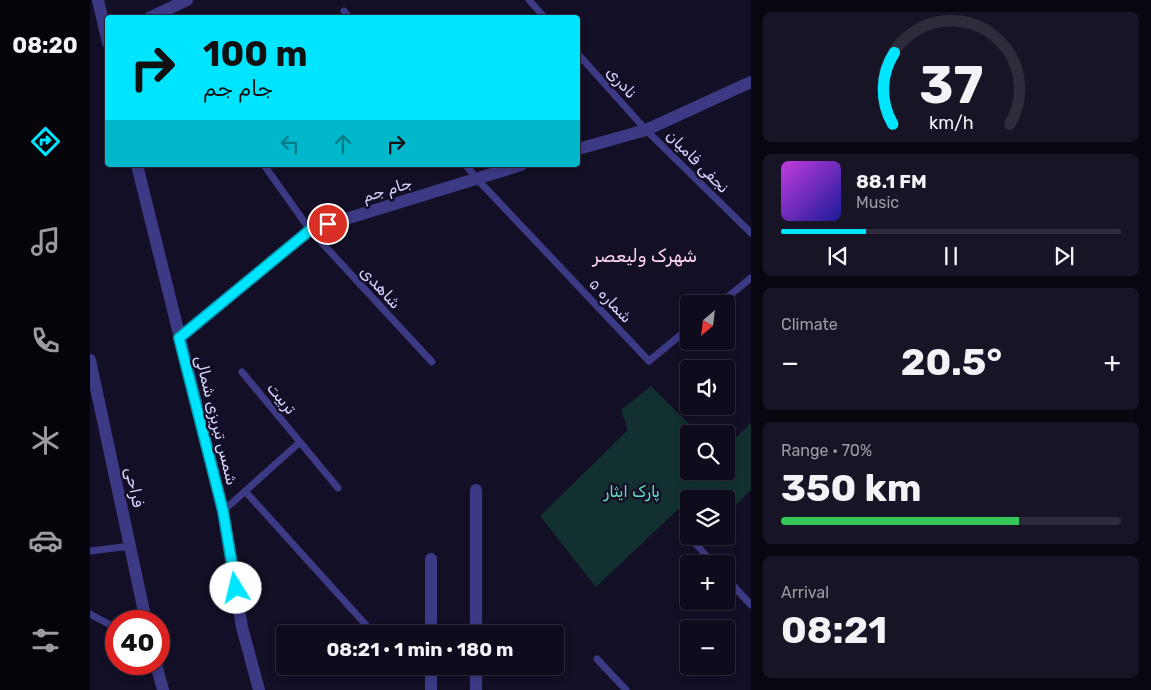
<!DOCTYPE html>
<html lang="en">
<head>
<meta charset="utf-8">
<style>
  :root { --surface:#0e0b1c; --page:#171425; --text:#f1f3f6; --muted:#9b9ba3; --line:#2e2b3b; --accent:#00e5ff }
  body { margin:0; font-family:Rubik,Cairo,sans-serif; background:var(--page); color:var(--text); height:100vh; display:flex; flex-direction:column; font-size:19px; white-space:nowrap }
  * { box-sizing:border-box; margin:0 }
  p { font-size:16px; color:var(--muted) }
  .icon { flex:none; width:28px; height:28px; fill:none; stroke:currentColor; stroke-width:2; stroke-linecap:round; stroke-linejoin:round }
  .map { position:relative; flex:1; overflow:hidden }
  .drawer { display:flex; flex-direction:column; gap:12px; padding:12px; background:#08060f; width:400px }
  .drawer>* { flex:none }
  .banner { position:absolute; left:15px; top:15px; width:475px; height:152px; border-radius:5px; box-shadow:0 2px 8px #0003,0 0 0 1px var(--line); background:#00e5ff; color:#111; overflow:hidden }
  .needle { width:32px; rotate:208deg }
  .controls { position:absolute; left:590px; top:295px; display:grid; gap:10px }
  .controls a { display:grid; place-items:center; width:55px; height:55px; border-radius:5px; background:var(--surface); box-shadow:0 2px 8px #0003,0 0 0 1px var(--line); font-size:25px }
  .speed { position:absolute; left:15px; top:610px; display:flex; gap:10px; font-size:25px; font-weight:700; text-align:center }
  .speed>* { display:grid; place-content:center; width:65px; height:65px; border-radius:50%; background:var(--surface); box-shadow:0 2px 8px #0003,0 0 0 1px var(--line); line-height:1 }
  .speed .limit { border:8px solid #d22; background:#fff; color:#111 }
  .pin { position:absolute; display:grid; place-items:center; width:42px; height:42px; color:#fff; margin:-21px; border:2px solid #fff; border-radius:50%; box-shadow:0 1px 5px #0007 }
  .me { position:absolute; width:55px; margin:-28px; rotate:351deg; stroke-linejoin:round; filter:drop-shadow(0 0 4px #0008) }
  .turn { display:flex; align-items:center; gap:18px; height:105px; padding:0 15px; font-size:22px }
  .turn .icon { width:65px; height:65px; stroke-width:2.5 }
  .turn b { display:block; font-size:35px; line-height:42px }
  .lanes { display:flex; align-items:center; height:48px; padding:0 15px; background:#0003; justify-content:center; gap:25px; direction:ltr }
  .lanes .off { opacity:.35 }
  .big { font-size:38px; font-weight:700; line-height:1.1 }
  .drawer .tile { flex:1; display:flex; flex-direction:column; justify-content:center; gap:8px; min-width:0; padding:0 18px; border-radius:8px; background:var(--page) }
  .drawer .dial { align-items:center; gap:0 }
  .dial svg { height:130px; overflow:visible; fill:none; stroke:var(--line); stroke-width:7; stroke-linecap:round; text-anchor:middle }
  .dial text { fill:var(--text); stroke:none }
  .song { display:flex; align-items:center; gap:15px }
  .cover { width:60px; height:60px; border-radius:8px; background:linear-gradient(135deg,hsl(290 70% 55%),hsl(240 70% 35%)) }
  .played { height:5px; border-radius:2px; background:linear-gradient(90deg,var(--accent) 25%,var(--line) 25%) }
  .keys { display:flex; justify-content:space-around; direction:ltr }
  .heat { display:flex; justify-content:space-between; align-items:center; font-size:28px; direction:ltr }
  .charge { height:8px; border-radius:4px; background:linear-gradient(90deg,#34c759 70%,var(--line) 0) }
  .trip { position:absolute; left:186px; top:625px; width:288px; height:50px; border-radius:5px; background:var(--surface); box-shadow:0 2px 8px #0003,0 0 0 1px var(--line); font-weight:700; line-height:50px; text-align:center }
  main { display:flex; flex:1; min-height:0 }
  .menu { display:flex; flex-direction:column; width:90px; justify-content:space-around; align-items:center; background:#06040b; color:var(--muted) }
  .menu .icon { width:35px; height:35px }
  .menu .current { color:var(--accent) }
  .menu b { font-size:22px; color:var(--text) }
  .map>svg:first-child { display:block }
  .green { fill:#12302f }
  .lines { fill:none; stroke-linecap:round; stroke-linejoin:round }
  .service { stroke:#3d3a85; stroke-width:7 }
  .minor { stroke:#3d3a85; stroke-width:12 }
  .tertiary { stroke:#3d3a85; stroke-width:12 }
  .route-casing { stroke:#0095a6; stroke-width:12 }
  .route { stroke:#00e5ff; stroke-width:9 }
  .labels { text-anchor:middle; stroke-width:5; stroke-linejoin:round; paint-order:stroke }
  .street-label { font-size:16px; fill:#d9d4ff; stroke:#130f26 }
  .park-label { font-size:16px; fill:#5fe0c0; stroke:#130f26 }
  .neighbourhood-label { font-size:18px; fill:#ffd6f0; stroke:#130f26 }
</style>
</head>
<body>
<main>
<nav class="menu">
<b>08:20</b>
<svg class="icon current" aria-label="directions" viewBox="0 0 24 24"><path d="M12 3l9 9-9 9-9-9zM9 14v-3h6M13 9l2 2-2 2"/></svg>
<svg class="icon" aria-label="music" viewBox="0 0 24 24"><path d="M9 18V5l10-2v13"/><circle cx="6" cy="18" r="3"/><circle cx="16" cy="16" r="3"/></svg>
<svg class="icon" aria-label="phone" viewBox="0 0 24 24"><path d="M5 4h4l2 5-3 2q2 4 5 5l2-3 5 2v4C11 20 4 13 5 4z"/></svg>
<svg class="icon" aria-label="climate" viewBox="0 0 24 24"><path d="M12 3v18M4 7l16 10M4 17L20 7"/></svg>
<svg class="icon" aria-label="car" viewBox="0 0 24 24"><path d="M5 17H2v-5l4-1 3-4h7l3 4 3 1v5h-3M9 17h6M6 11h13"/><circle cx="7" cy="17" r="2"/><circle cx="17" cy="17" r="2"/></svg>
<svg class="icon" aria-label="filters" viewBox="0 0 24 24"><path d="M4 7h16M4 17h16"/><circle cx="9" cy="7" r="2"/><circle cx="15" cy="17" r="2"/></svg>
</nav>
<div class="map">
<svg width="661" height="690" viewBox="0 0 661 690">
  <rect width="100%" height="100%" fill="#130f26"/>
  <!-- green -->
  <path class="green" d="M561,386L609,434H599V471H636V447L661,423V490L636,515V499H599L506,587L450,516L538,430L531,410Z"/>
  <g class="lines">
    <!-- service -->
    <path class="service" d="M439,0L455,18
      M254,11L259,18
      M488,54L556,130L661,233
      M174,165L220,230L342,362
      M376,165L386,178L559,361L599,328
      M629,304L661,278
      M152,372L248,488
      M155,491L276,625
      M133,511L210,442
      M593,530L624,564
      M0,551L41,546
      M636,578L661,605
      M0,614L26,628
      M507,659L536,690"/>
    <!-- minor -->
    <path class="minor" d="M488,149L556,130L661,82
      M89,338L220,230L431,165
      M386,490V634
      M341,634V559
      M386,666V690
      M341,690V666"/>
    <!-- tertiary -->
    <path class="tertiary" d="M8,0L18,43
      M59,18L97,0
      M47,165L133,511L152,627L169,690
      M0,360L56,621
      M66,664L73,690"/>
  </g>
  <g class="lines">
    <defs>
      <path id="route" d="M146,588L133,511L89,338L220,230L238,224"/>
    </defs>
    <!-- route casing -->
    <use href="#route" class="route-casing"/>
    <!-- route -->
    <use href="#route" class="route"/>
  </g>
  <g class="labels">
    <!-- street labels -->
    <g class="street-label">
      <text transform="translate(532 82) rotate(48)" y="6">نادری</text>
      <text transform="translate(608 161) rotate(45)" y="6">نجفی فامیان</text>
      <text transform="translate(297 189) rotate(-17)" y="6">جام جم</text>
      <text transform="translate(291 287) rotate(47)" y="6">شاهدی</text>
      <text transform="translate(521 300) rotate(47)" y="6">شماره ۵</text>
      <text transform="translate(192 398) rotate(50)" y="6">تربیت</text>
      <text transform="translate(127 420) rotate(76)" y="6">شمس تبریزی شمالی</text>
      <text transform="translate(45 487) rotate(78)" y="6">فراحی</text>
    </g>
    <!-- park labels -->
    <g class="park-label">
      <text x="542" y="497">پارک ایثار</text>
    </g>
    <!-- neighbourhood labels -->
    <g class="neighbourhood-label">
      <text x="555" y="262">شهرک ولیعصر</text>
    </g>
  </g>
</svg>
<div class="controls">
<a><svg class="needle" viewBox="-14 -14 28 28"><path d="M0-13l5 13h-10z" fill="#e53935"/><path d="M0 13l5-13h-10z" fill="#9b9ba3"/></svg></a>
<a><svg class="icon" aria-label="sound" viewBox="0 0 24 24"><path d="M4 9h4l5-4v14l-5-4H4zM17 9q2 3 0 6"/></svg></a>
<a><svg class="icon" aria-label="search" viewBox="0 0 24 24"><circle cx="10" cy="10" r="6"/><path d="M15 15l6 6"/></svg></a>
<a><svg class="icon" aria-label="layers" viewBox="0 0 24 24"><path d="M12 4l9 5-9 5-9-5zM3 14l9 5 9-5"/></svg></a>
<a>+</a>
<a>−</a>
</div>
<div class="speed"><div class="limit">40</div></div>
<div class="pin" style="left:238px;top:224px;background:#d93025"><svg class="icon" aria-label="arrive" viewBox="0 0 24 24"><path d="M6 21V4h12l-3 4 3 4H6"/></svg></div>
<svg class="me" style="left:146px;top:588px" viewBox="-20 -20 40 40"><circle r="19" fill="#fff"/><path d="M0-13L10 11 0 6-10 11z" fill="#00e5ff"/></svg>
<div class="trip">08:21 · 1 min · 180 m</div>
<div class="banner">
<div class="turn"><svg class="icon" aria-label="right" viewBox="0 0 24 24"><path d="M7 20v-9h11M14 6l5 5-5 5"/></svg><div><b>100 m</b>جام جم</div></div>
<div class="lanes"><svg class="icon off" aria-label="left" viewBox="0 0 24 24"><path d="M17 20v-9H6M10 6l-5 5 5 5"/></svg><svg class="icon off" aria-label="ahead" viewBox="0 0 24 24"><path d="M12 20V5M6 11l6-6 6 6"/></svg><svg class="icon" aria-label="right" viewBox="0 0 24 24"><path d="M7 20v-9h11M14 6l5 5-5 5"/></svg></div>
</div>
</div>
<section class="drawer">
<div class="tile dial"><svg viewBox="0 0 100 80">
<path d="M14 69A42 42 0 1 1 86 69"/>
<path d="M14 69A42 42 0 0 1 15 25" stroke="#00e5ff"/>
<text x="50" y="56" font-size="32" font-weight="700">37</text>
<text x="50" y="72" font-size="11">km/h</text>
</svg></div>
<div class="tile">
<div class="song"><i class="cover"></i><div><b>88.1 FM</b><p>Music</p></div></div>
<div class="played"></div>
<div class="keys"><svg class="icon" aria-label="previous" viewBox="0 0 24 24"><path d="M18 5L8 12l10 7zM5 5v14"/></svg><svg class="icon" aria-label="pause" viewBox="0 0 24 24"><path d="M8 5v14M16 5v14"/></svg><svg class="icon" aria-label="next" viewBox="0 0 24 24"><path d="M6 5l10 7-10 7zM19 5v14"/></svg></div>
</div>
<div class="tile"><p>Climate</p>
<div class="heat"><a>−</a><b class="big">20.5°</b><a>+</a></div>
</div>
<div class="tile"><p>Range · 70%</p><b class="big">350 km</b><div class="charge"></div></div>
<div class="tile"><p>Arrival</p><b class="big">08:21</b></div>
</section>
</main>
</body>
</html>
